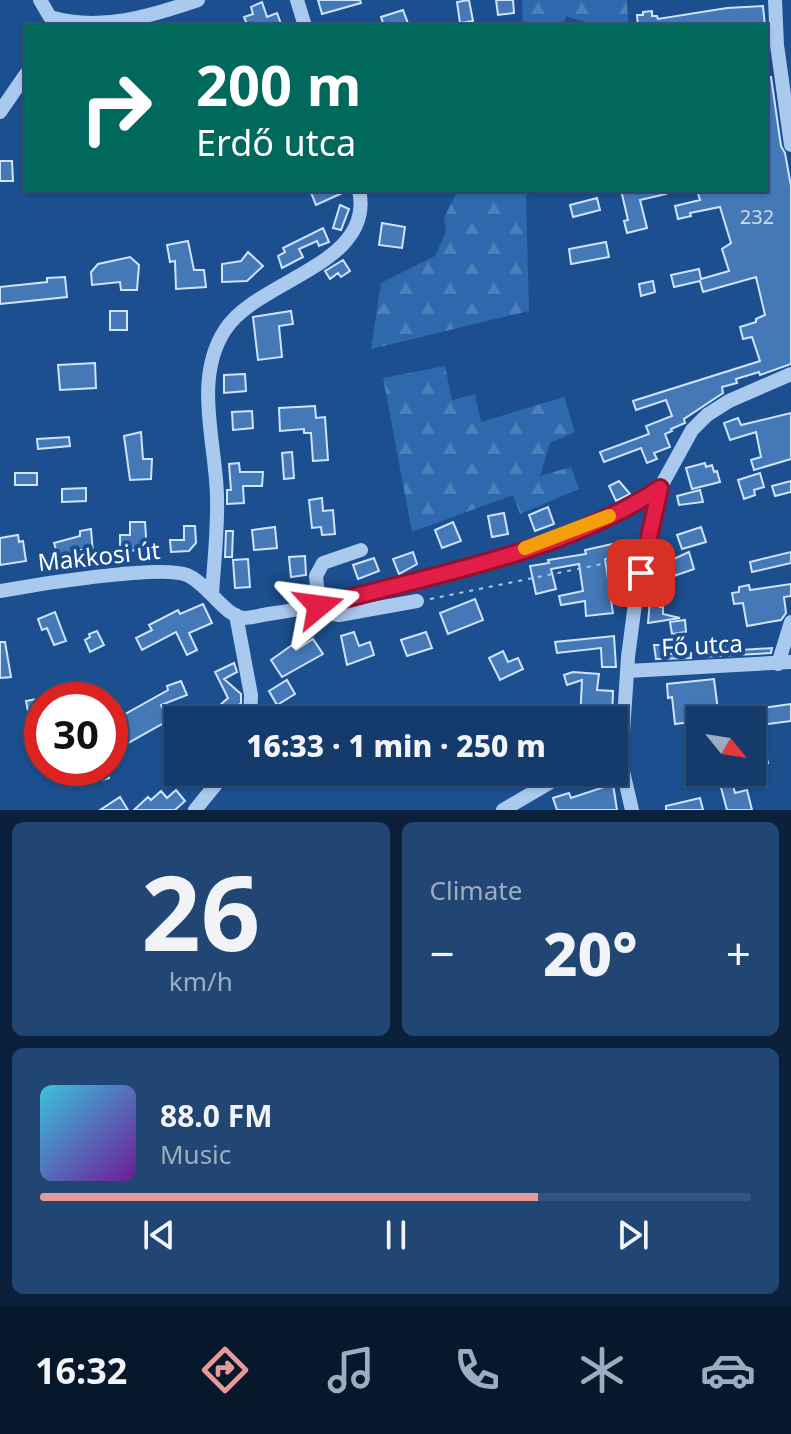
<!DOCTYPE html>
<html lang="en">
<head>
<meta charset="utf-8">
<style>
  :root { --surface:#143b6b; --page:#214673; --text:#f1f3f6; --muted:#9dadc1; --line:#33557e; --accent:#e69b98 }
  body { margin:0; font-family:"Noto Sans",sans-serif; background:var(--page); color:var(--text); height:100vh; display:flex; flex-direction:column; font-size:30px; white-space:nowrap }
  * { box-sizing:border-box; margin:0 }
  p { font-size:26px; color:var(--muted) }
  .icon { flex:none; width:44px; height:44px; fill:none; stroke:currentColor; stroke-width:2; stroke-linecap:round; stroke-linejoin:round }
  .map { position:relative; height:810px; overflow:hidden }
  .side { display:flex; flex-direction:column; gap:12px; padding:12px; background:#0b203b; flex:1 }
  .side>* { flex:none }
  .hud { position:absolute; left:24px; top:24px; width:744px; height:168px; border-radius:0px; box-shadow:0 2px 6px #0004,0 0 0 2px var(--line); background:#00695c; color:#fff; overflow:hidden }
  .needle { width:52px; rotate:120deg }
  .tools { position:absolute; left:686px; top:706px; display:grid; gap:16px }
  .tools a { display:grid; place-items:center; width:80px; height:80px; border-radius:0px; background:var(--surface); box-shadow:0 2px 6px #0004,0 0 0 2px var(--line); font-size:40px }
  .speed { position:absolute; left:24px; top:682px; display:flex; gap:16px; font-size:40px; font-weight:700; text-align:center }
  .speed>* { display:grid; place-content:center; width:104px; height:104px; border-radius:50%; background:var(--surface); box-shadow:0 2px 6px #0004,0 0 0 2px var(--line); line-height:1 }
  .speed .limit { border:12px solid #d22; background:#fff; color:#111 }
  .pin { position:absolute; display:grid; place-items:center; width:68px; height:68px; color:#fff; margin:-34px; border-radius:16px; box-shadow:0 4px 12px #0006 }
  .me { position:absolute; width:88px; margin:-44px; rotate:74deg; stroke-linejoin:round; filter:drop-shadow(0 0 6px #0008) }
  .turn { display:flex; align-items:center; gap:28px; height:168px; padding:0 40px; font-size:36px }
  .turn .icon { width:104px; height:104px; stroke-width:2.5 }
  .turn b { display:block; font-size:56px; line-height:68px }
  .big { font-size:60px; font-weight:800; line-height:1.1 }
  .side .widget { flex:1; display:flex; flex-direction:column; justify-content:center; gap:12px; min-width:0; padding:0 28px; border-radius:12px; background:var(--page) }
  .side .dial { align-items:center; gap:0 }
  .dial b { font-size:104px; line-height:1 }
  .song { display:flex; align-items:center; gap:24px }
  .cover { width:96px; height:96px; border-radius:12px; background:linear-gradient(135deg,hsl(190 70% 55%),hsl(280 70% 35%)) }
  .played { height:8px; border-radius:4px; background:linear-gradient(90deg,var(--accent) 70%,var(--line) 70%) }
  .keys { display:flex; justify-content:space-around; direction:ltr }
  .heat { display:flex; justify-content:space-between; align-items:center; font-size:44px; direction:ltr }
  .side .tiles { flex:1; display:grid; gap:12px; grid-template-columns:1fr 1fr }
  .widget:last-child { grid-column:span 2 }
  .trip { position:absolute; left:164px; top:706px; width:464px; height:80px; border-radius:0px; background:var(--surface); box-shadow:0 2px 6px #0004,0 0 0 2px var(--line); font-weight:800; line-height:80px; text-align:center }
  .tabs { display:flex; height:128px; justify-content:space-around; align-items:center; background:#08182b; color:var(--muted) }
  .tabs .icon { width:56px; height:56px }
  .tabs .selected { color:var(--accent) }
  .tabs b { font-size:36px; color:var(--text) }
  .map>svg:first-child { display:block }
  .forest { fill:url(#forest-firs) }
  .building { fill:#4478b7; stroke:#cfe3fa; stroke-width:2 }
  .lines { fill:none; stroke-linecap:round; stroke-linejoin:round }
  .path { stroke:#a9c9ee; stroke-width:2; stroke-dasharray:4 6; stroke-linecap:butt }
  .minor { stroke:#a9c9ee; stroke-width:14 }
  .route-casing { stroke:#92132f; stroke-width:20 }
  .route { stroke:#e11d48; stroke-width:14 }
  .slow { stroke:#f59e0b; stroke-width:14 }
  .labels { text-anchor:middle; stroke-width:8; stroke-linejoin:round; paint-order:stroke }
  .number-label { font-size:20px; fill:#d0dded }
  .street-label { font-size:24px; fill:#fff; stroke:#1b4f8f }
</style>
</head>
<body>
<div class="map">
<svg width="791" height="810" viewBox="0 0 791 810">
  <defs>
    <pattern id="forest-firs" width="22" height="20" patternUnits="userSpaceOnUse" patternTransform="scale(2)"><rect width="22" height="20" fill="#2e69ad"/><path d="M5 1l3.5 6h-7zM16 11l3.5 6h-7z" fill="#4d80b9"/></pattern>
  </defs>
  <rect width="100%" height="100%" fill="#1b4f8f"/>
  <!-- forest -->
  <path class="forest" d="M522,0H627L628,23L594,25L566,16L563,26H523Z
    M458,190H549L526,195L529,311L371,349L381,283L435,256L446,231L444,218Z
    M445,366L452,400L475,394L481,422L564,397L575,432L550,443L540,476L571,467L579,489L520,514L513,495L412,532L383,378Z"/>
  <!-- building -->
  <path class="building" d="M318,0H360L361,3L322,14Z
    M469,0L473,21L460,23L457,2Z
    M496,0H513L514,13L498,15Z
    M262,2L267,17L277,13L281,24L274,26H245L247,24L244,17L253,14L251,7Z
    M763,6L765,26H638L637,15H643V12L652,11V16H657L658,19L727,8Z
    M403,10L409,26H384L381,17Z
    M766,77H771L781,146L785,153L791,186V364L760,375L759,372L736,379L737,383L722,387L723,393L684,419L685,423L671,429L672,431L665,434L670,447L654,453L657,459L647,463L641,448L604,462L600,452L649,434L646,426L672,416L666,400L636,410L633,401L760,361L752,337L743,339L740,327L756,322V319L765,315L756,277L703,292L700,281L674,287L671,275L699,269L701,279L729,271L722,249L731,243L720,207L690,213L691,216L678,219L675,206L700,200L697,190H766Z
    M0,161H12L13,181H0Z
    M310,190H349L316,205Z
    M621,190H666V194L640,200L647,228L627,233L624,221L628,220Z
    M597,198L600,210L573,217L570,205Z
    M340,205L349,209L341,230L333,228Z
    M382,223L405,227L402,248L379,245Z
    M323,228L329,242L319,246L317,241L299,249L303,257L282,268L278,256L285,252L283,248Z
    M188,241L194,270H204L206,287L176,289L175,261L170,262L167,245Z
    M606,242L609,257L571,264L569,249Z
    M248,252L263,266L247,281L222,282V264L241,261Z
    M130,257L139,265L137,290H121L120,282L92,285L91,272L98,264Z
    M343,260L350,271L341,277L338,273L330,279L325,271Z
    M65,277L67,297L0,304V287L47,282V278Z
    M653,281L655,292L641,296L639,284Z
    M110,311H127V330H110Z
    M291,311L293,324L279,326L282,357L258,360L253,317Z
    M95,363L96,388L60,390L58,365Z
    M245,374L246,391L224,393V375Z
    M315,406L316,418L325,417L328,460L313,461L311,433H304V429L280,431L279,408Z
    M252,411L253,428L233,430L232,412Z
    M791,413V459L754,470L751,460L761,457L756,432L730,440L724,423L738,418L741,425Z
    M141,432L143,459H152L151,479L130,480L124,436Z
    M69,437L70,446L38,449L37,439Z
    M292,452L294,478L284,479L282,453Z
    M239,463L240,472H263L262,486H243L244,503L227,504V490H231L229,464Z
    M705,463L706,467L712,465L714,472L717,471L720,482L692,489L686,468Z
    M15,473H37V485H15Z
    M760,473L764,487L754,490L755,495L744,499L738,480Z
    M619,481L630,494L616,501L609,486Z
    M791,481V492L775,496L772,486Z
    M86,488V501L62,502V489Z
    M700,490L703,502L679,505L677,496Z
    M322,498L323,511L333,510L335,534L322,535L321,527L312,528L309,500Z
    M548,507L554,524L535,531L529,515Z
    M504,513L508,534L492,537L488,516Z
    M130,522H145L147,550L120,551V535H130Z
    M453,522L461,541L442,548L435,530Z
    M184,526H195L196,543L189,551L171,552L170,540H184Z
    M275,527L277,548L254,550L252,530Z
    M701,527L706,542L682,549L677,535Z
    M91,529L93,553L81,554V550L58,556L54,543L80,536V531Z
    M226,531H233L232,557H225Z
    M18,535L19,542L23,541L26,561L0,565V538Z
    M617,543L621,556L605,559L613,613L586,616L585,601L561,605L559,596L583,591L579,564L551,569L556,589L536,594L530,566L549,563L548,560L586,554L585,550Z
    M413,552L417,564L399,574L393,559Z
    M689,552L694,569L671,577L667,562Z
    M791,552V563L752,572L750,562Z
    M305,556L306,575L291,577L289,557Z
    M374,558L379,571L358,579L353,565Z
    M248,559L250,587L235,588L233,560Z
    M791,584V596L784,597L786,613L781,620L747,626L743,603L734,604L732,593L739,592V587L749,585L750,590Z
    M475,599L483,620L448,634L440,613Z
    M661,599L660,607H663V614L680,618L648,623L650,600Z
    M203,604L212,623L189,633L197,650L187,655L176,632L142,650L136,638L152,630L149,625L178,610L180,614Z
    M55,612L66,641L54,645L47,628L42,630L38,619Z
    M685,620L686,632L672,634L670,622Z
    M97,631L104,645L90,652L85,640L90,637L89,634Z
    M354,632L359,646L370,642L374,655L347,665L341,636Z
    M426,632L432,648L407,656L401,640Z
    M614,636L616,667H602L601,648L557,653L555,642Z
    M313,639L323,654L282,677L271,660L292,645L296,650Z
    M0,642H5L11,677L0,678Z
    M654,645H664L665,654L691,653V658L656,659Z
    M725,645V651L772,648L771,653L700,657V653L711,652V646Z
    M503,651L508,662L518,658L523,669L500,680L489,658Z
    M234,663L237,672L224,679L241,694V703L223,720H203L228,698L215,672Z
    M573,672L599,674L597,690L613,691L612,720H580L582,680L567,685L564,675Z
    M714,679L719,718L675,724L672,697L668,698L667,684Z
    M287,680L295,694L277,705L269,691Z
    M181,681L187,695L161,705L169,720L128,743L119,722L122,721L120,717L168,690L167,686Z
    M81,687L87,700H74L71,691Z
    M42,698V720L30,722L26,701Z
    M791,704V721L752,726V720H749L747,710Z
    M764,746L768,763L752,766V749Z
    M77,768H107L109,778L82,786Z
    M732,781L735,793L747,790L752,810H727L720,784Z
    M613,784L617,810H557L553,798L569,793L571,798Z
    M176,790L185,801L175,810H134L148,797L151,800L161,791L167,798Z
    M120,797L128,810H100Z
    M700,798L703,810H666V806Z"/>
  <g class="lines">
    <!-- path -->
    <path class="path" d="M430,599L617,561L628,569"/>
    <!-- minor -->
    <path class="minor" d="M40,0L50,17
      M297,0L305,26
      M775,0L777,45L791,145
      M50,17C100,32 151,16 198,0
      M0,112L26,74
      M0,591C33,585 161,564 187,575C207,583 224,616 244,618C252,618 261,615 268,614C307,609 343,599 381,589C476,562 576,543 660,488
      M212,594C214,562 218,529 217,497C216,442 193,379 225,330C256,280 376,265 359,190
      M319,606L316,576L323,563L361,550
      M311,610L339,615L417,601
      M236,615L251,695L250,720
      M778,664L791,622
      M628,671L791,662
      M195,810L226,772
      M503,810L568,772
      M632,810L621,763L628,657L636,596L660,488L692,430L707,415L729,401L791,374"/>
  </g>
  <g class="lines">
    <defs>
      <path id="route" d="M319,606C433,574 560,554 660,488L641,573"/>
    </defs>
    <!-- route casing -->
    <use href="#route" class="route-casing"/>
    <!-- route -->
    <use href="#route" class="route"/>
    <!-- slow -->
    <path class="slow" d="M525,548L609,516"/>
  </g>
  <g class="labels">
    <!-- number labels -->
    <g class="number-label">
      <text x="757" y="224">232</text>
    </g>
    <!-- street labels -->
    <g class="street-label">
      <text transform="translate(99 557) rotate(-6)" y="8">Makkosi út</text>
      <text transform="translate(702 646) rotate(-3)" y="8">Fő utca</text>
    </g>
  </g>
</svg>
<div class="tools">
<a><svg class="needle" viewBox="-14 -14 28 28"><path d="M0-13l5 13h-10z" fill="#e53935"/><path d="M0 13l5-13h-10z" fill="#9dadc1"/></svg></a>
</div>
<div class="speed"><div class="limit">30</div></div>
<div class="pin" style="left:641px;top:573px;background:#d93025"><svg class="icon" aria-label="arrive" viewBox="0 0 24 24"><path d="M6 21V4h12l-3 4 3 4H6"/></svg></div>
<svg class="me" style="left:319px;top:606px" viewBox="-20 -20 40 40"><path d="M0-17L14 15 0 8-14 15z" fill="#e11d48" stroke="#fff" stroke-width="4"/></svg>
<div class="trip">16:33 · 1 min · 250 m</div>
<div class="hud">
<div class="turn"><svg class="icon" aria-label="right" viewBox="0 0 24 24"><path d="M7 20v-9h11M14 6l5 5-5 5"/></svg><div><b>200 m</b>Erdő utca</div></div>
</div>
</div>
<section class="side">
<div class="tiles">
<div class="widget dial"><b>26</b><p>km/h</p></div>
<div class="widget"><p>Climate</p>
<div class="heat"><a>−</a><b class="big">20°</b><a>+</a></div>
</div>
<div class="widget">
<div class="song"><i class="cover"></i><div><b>88.0 FM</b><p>Music</p></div></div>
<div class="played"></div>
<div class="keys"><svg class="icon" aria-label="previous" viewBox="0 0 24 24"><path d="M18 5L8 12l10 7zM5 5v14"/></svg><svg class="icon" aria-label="pause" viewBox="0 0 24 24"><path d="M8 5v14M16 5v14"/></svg><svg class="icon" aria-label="next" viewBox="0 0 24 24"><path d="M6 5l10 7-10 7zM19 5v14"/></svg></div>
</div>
</div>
</section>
<nav class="tabs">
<b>16:32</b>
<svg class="icon selected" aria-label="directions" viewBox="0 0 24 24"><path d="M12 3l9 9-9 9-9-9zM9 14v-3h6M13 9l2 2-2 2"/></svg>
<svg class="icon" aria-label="music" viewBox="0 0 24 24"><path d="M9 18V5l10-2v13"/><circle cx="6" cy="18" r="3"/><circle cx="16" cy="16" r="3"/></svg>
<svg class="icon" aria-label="phone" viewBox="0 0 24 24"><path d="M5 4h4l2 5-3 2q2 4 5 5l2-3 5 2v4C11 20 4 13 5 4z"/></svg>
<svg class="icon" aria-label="climate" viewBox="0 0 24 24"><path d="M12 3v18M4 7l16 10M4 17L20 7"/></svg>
<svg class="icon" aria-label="car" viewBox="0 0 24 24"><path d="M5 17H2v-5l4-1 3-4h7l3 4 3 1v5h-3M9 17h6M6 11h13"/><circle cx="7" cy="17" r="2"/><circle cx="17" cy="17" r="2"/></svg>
</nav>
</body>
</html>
